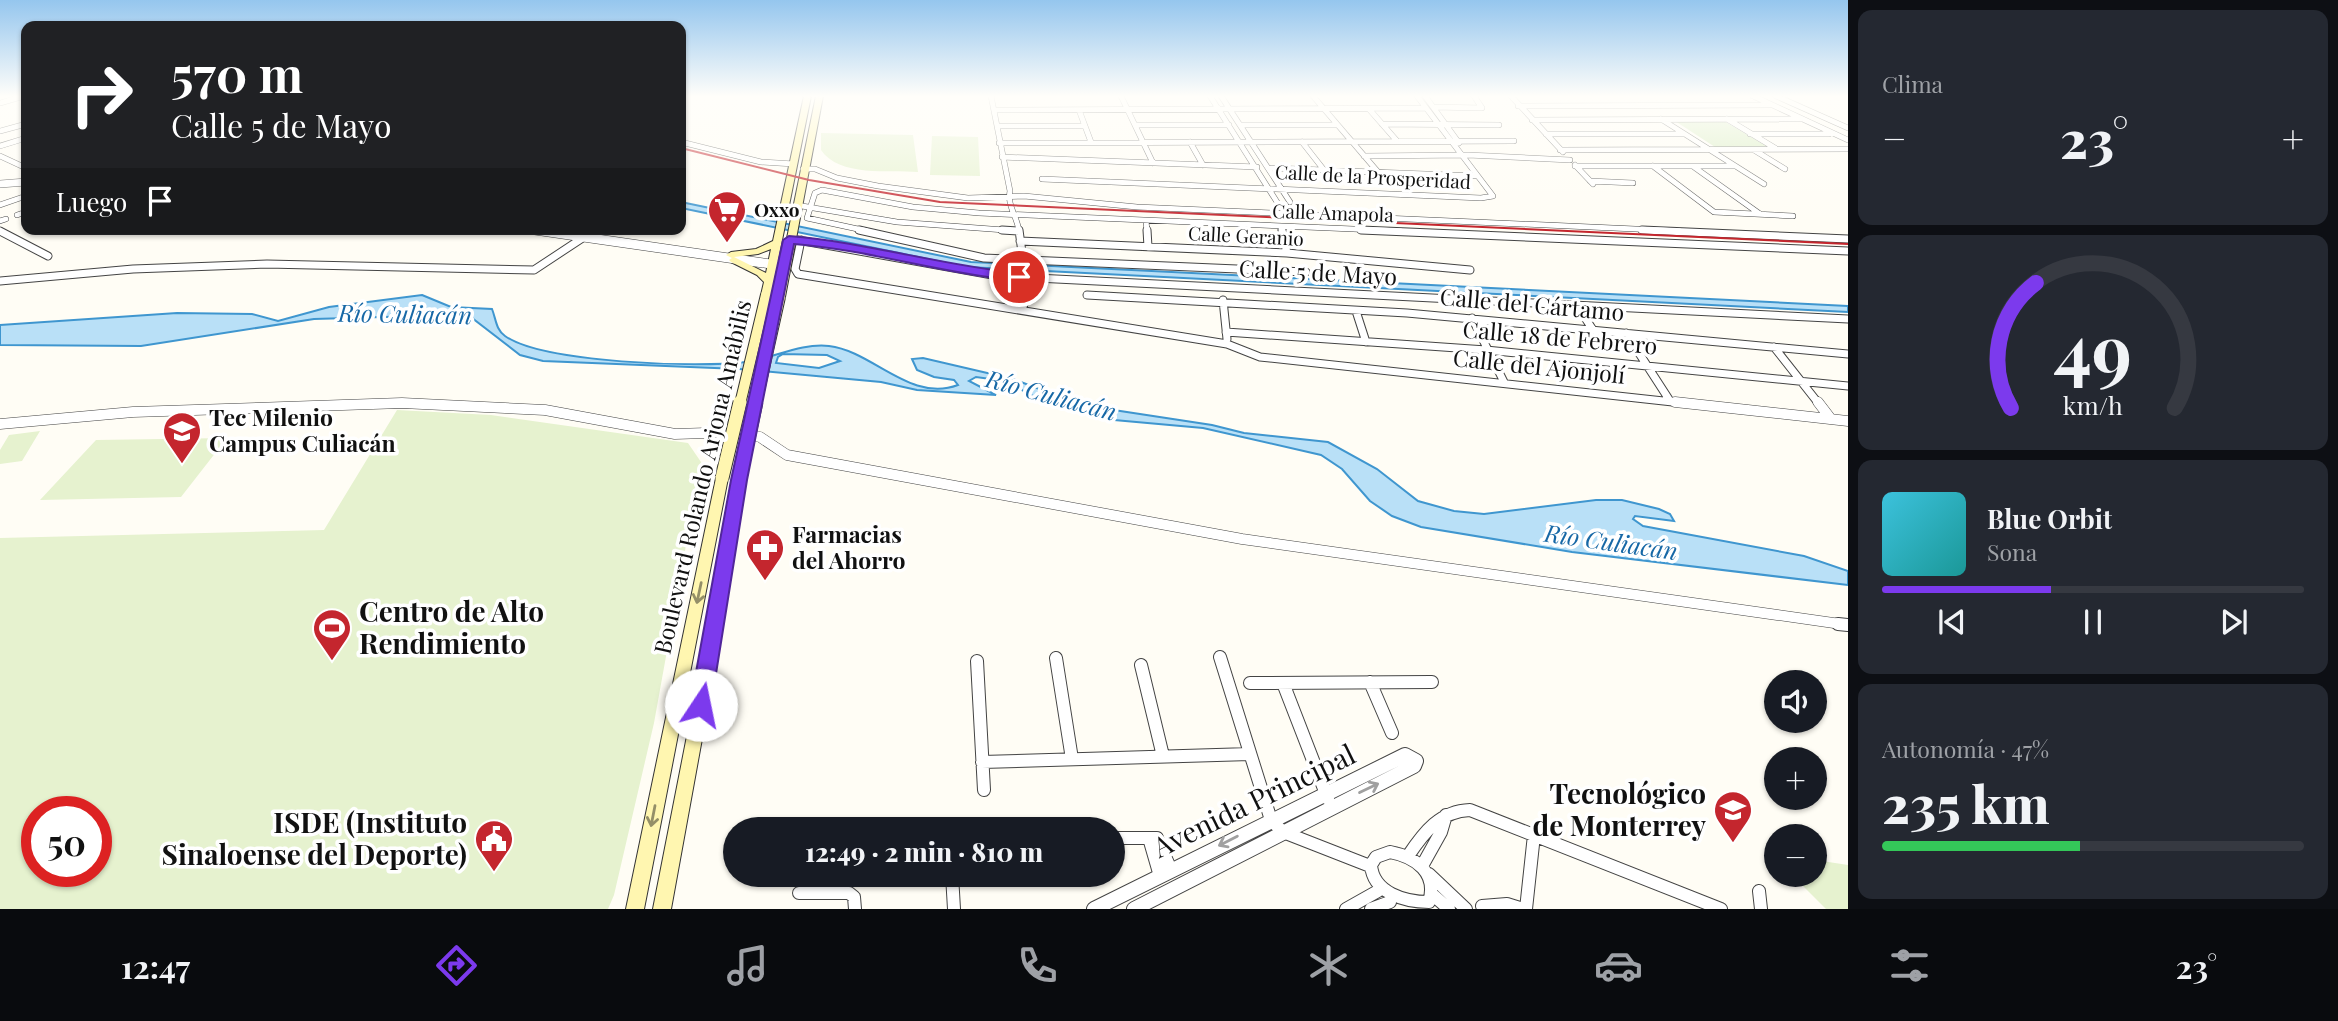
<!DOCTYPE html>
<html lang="es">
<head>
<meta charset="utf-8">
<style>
  :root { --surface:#171b24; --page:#242831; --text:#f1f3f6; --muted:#9ea1a6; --line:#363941; --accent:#7c3aed }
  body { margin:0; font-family:"Playfair Display",serif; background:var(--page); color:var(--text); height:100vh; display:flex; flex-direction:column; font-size:26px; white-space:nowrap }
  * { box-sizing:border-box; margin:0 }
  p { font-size:23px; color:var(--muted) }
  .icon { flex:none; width:38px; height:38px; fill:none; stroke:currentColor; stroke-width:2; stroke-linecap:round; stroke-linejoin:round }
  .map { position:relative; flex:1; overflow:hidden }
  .panel { display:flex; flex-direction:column; gap:10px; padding:10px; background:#0d0f14; width:490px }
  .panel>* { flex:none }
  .hud { position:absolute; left:21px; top:21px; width:665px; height:214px; border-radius:14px; box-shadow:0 2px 5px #0004; background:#202124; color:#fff; overflow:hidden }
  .controls { position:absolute; left:1764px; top:670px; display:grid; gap:14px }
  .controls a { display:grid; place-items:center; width:63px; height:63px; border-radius:50%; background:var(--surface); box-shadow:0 2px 5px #0004; font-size:35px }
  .speed { position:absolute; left:21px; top:796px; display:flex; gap:14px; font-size:35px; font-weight:700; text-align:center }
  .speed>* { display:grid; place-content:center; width:91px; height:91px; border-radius:50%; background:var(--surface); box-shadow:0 2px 5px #0004; line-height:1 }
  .speed .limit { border:10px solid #d22; background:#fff; color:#111 }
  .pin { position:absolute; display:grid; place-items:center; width:60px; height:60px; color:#fff; margin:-30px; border:4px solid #fff; border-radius:50%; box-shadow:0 2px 7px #0007 }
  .me { position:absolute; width:77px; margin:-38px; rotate:11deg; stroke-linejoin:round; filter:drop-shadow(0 0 5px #0008) }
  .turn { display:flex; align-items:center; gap:24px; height:147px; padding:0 35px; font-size:32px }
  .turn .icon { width:91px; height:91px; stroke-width:2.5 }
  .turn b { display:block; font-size:49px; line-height:60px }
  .then { display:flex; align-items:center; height:66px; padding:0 35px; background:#0003; gap:14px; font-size:26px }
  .big { font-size:52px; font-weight:800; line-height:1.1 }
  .panel .tile { flex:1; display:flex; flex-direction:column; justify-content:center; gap:10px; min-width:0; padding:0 24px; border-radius:14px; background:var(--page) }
  .panel .dial { align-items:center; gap:0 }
  .dial svg { height:182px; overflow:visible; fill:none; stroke:var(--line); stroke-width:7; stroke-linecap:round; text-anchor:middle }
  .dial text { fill:var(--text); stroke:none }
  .song { display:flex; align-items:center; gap:21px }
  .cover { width:84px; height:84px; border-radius:10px; background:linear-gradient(135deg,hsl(190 70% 55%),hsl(180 70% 35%)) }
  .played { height:7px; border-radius:4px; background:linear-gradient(90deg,var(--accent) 40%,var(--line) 40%) }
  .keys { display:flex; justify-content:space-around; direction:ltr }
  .heat { display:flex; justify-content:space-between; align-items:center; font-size:38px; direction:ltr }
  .charge { height:10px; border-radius:5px; background:linear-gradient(90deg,#34c759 47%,var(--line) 0) }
  .trip { position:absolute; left:723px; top:817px; width:402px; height:70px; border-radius:35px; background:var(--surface); box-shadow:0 2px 5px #0004; font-weight:800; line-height:70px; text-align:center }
  .dock { display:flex; height:112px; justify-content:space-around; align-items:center; background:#090b0e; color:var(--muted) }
  .dock .icon { width:49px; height:49px }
  .dock .current { color:var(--accent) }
  .dock b { font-size:32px; color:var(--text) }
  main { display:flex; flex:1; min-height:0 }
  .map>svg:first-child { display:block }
  .green { fill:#d5ebbd }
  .pitch { fill:#e6f2cf; fill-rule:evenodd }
  .water { fill:#b9e0f7; stroke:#3f96cf; stroke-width:2; fill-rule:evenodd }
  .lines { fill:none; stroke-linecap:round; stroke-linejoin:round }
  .minor-far3-casing { stroke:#444; stroke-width:6 }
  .minor-far2-casing { stroke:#444; stroke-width:9 }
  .minor-far1-casing { stroke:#444; stroke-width:11 }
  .minor-casing { stroke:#444; stroke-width:14 }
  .tertiary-far2-casing { stroke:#444; stroke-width:8 }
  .tertiary-far1-casing { stroke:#444; stroke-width:10 }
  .tertiary-casing { stroke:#444; stroke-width:16 }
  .secondary-casing { stroke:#333; stroke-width:2 }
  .minor-far3 { stroke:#fff; stroke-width:5 }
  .minor-far2 { stroke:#fff; stroke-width:7 }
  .minor-far1 { stroke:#fff; stroke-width:10 }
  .minor { stroke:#fff; stroke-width:12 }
  .tertiary-far2 { stroke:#fff; stroke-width:7 }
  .tertiary-far1 { stroke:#fff; stroke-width:9 }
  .tertiary { stroke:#fff; stroke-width:14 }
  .secondary { fill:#fff6b0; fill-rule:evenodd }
  .rail { stroke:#c4262e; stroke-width:2 }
  .secondary-bridge-far1-casing { stroke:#333; stroke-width:12; stroke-linecap:butt }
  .secondary-bridge-casing { stroke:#333; stroke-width:15; stroke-linecap:butt }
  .secondary-bridge-far1 { stroke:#fff6b0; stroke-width:10 }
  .secondary-bridge { stroke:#fff6b0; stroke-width:13 }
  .oneway { stroke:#948f68 }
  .oneway2 { stroke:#a0a0a0 }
  .route { fill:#7c3aed; stroke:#51269a; stroke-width:2 }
  .labels { text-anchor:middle; stroke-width:7; stroke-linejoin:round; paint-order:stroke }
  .far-street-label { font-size:19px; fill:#111; stroke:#fff }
  .far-poi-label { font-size:19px; font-weight:bold; fill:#111; stroke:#fff; text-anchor:start }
  .street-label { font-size:23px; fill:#111; stroke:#fff }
  .poi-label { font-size:23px; font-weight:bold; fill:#111; stroke:#fff; text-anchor:start }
  .water-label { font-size:24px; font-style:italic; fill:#1768a6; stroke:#fff }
  .near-poi-label { font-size:28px; font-weight:bold; fill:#111; stroke:#fff; text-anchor:end }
  .near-street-label { font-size:28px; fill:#111; stroke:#fff }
</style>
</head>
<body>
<main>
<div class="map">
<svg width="1848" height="909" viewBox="0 0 1848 909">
  <rect width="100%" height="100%" fill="#fffdf5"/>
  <!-- green -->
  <path class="green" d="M1675,121H1724L1768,147H1715Z"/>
  <!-- pitch -->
  <path class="pitch" d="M821,133L913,135L918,172C889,170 839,177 821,150Z
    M932,136L978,137L980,176L930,175Z
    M397,410L491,415L688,443L701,462L654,723L614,895L608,909H0V538L324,530ZM37,812H96V872H37Z
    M40,431L22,461L0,464V450L9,435Z
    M227,438L181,497L40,500L96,440Z
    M1822,861L1848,865V909H1826L1792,875H1815V863Z"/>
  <!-- water -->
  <path class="water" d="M681,202L971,262L1848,306V312L967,267L681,208Z
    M422,295L451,307L492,309C496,319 496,330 505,336C543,363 698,368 746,362C774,358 800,343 829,346C873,351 910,403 958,385L954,380L934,377L917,370L912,359L923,358L1013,379L1081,405L1212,425L1244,433L1328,442L1377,469L1418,501L1454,511L1484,514L1596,500H1622L1659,509L1670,514L1674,521L1635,516L1633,519L1643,526L1804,556L1848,571V585L1572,552L1421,527L1392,516L1370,501L1342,469L1321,455L1203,428L1103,419L1044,402L1005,381L976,377L969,381L996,395L917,390L881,382L739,369L543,361L520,355L472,318L452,315L314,319L141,346L0,345V325L177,313L252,314L278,321L329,307ZM783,354L827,355L840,361L819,368L776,363L778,357Z"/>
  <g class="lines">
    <defs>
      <path id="minor-far3" d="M991,96L1010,191C1007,206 1017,216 1019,231
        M1121,96L1153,163
        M1210,96L1277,202
        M1221,96L1290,202
        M1313,96L1378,172
        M1425,96L1459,143
        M1511,96L1563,152
        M1753,96L1848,140
        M1776,96L1848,128
        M0,103L24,96
        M1518,106L1771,105
        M1433,107L1482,108L1474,96
        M1369,109L1397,141
        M995,110L1425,108
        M1079,110L1091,142
        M1661,119L1764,184
        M1727,119L1775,148
        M1532,120L1802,119
        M1382,124L1499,125
        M1135,125H1229
        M1241,125H1337
        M997,126H1085
        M0,131L26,124
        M1546,134H1684
        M1750,134H1829
        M681,142L761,162L794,164
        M1190,142L1203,165
        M1302,142L1324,170
        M999,143L1514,141
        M0,146L26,138
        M1560,150L1848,149
        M1754,150L1785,169
        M0,156L26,168
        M1364,156L1468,155L1570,160
        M1002,157L1257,167
        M1575,165L1593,184
        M1575,166H1735
        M1653,166L1714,212L1793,216
        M1694,167L1760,214
        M1271,168L1477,176
        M803,169H815L837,178L878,186L968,198L1024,196L1137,207L1680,231
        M1042,179L1481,198L1493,196L1417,96
        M1590,181L1633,183
        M0,205L26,196
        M796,205L897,222L1019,231
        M17,215L26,212
        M0,221L6,219
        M1146,221L1147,231
        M1281,227L1282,231
        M867,231L807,218L815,193L822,190L913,207L979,213L1401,231"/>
      <path id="minor-far2" d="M859,230L984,258L1306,272
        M1002,230L1019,231
        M1019,230L1023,260
        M1147,230L1148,247
        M1282,230L1287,253
        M1361,230L1848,251
        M1642,230L1848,239
        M0,231L48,256
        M798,240L998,276L1848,319
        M801,240L795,269L798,274L1227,344L1260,357L1691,404
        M1020,241L1287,253L1470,270
        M0,281L133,269L267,264L534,270L584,237
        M1087,295L1407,313L1848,354
        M1223,300L1227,339
        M1578,307L1593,330
        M1022,310L1033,278
        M1356,311L1366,342
        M1472,318L1504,382
        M1226,332L1486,350L1848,386
        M1626,333L1670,401
        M1774,347L1819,404
        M376,404H420"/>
      <path id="minor-far1" d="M1675,402L1848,421
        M1818,402L1831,419
        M0,424L133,412L402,403L545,410L675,434L737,432L760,437L787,455L1242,539L1848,625"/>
      <path id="minor" d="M1838,624L1848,625
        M1220,657L1271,820L1283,832L1370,866
        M1056,658L1072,759
        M977,661L984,790
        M1141,665L1163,756
        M1370,682L1392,733
        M1250,683L1432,682
        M1283,683L1328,799
        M982,762L1250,754
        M1113,838H1157L1171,870
        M1149,838L1160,876
        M1390,852C1416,857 1438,873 1429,902C1405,902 1373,893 1371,865L1376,857Z
        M1408,856C1424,832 1440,811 1470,810L1721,909
        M1422,866L1441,832L1446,815
        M1429,874L1466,909
        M952,875L954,909
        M1759,891L1761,909
        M799,893H849L854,897L855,909
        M1433,895L1449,909
        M1482,906L1507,904L1523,909
        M1346,909L1378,891
        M1371,909L1390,902
        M1526,909L1534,835"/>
      <path id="tertiary-far2" d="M0,184L26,182
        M530,229L547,231"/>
      <path id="tertiary-far1" d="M535,230L784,266"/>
      <path id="tertiary" d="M1094,909L1405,755L1416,761L1414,766L1134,909"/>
      <path id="secondary" d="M804,96H811L771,295L766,298L761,295L764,282L757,275L731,262L729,260L732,258L726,255L731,252L756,249L773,241ZM771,249L766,273L734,257L758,254Z
        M816,96H823L785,297L780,300L775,297Z
        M722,474L728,478L644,909H626L716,478Z
        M739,476L745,480L722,629L671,909H653L708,629L733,480Z"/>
    </defs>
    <!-- minor-far3 casing -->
    <use href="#minor-far3" class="minor-far3-casing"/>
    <!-- minor-far2 casing -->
    <use href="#minor-far2" class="minor-far2-casing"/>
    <!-- minor-far1 casing -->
    <use href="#minor-far1" class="minor-far1-casing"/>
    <!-- minor casing -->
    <use href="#minor" class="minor-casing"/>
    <!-- tertiary-far2 casing -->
    <use href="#tertiary-far2" class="tertiary-far2-casing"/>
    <!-- tertiary-far1 casing -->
    <use href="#tertiary-far1" class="tertiary-far1-casing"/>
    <!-- tertiary casing -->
    <use href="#tertiary" class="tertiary-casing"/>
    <!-- secondary casing -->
    <use href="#secondary" class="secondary-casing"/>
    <!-- minor-far3 -->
    <use href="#minor-far3" class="minor-far3"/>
    <!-- minor-far2 -->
    <use href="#minor-far2" class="minor-far2"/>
    <!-- minor-far1 -->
    <use href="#minor-far1" class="minor-far1"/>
    <!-- minor -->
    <use href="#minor" class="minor"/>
    <!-- tertiary-far2 -->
    <use href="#tertiary-far2" class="tertiary-far2"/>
    <!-- tertiary-far1 -->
    <use href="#tertiary-far1" class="tertiary-far1"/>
    <!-- tertiary -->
    <use href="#tertiary" class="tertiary"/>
    <!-- secondary -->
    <use href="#secondary" class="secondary"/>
    <!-- rail -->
    <path class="rail" d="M681,148L809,180L940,202L1848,244"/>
    <defs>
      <path id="secondary-bridge-far1" d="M740,404L766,295
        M756,404L780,297"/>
      <path id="secondary-bridge" d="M722,478L740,402
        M739,480L756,402"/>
    </defs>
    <!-- secondary-bridge-far1 casing -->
    <use href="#secondary-bridge-far1" class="secondary-bridge-far1-casing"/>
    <!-- secondary-bridge casing -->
    <use href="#secondary-bridge" class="secondary-bridge-casing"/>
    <!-- secondary-bridge-far1 -->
    <use href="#secondary-bridge-far1" class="secondary-bridge-far1"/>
    <!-- secondary-bridge -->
    <use href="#secondary-bridge" class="secondary-bridge"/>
  </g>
  <!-- one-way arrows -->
  <defs><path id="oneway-shaft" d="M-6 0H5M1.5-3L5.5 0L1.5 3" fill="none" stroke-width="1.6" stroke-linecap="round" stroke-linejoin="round" transform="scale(1.75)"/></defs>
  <g class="oneway">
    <use href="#oneway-shaft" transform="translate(699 593) rotate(102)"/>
    <use href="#oneway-shaft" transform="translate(653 816) rotate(101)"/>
  </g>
  <g class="oneway2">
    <use href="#oneway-shaft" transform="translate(1369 788) rotate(-26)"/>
    <use href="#oneway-shaft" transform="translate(1228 841) rotate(153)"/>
  </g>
  <!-- sky -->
  <linearGradient id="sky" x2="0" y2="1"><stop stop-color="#95c6ee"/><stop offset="0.43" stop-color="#fffefa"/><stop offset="1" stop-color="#fffefa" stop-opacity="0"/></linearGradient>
  <rect width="1848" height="224" fill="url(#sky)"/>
  <!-- route -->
  <path class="route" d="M789,236C867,242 942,266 1019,273L1025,277L1019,281C943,274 870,250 794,244L747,480L711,705L708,711L701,714L693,711L690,705L731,480L783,240Z"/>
  <!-- icons -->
  <defs>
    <symbol id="supermarket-pin" viewBox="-11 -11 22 30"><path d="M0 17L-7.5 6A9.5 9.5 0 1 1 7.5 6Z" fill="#c4262e" stroke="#fff"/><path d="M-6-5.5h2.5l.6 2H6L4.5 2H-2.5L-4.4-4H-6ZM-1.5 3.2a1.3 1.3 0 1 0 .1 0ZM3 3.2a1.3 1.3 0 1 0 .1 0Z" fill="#fff"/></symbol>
    <symbol id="university-pin" viewBox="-11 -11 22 30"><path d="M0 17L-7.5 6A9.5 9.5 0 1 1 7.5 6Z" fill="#c4262e" stroke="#fff"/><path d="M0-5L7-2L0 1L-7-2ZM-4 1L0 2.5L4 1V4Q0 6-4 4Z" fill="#fff"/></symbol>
    <symbol id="pharmacy-pin" viewBox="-11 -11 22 30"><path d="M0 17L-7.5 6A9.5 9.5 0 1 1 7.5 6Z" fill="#c4262e" stroke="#fff"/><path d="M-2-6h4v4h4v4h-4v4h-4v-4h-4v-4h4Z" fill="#fff"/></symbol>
    <symbol id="stadium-pin" viewBox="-11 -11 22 30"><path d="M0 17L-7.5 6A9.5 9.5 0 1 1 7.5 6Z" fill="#c4262e" stroke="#fff"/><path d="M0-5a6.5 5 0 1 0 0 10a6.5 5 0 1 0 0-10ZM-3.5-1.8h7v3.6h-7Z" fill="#fff"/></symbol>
    <symbol id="civic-pin" viewBox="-11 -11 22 30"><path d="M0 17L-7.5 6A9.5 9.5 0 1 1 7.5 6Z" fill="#c4262e" stroke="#fff"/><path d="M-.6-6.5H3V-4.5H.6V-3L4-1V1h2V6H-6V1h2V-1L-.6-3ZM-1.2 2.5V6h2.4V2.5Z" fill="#fff"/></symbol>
  </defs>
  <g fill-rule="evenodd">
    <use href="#supermarket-pin" x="705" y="188" width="44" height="60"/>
    <use href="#university-pin" x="160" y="409" width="44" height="60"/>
    <use href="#pharmacy-pin" x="743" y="526" width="44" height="60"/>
    <use href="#stadium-pin" x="310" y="606" width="44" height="60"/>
    <use href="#university-pin" x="1711" y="788" width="44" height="60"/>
    <use href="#civic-pin" x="472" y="817" width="44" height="60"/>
  </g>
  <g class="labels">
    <!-- far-street labels -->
    <g class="far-street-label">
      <text transform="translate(1373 177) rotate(3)" y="7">Calle de la Prosperidad</text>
      <text transform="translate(1333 213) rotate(2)" y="7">Calle Amapola</text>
      <text transform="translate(1246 236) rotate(3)" y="7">Calle Geranio</text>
    </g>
    <!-- far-poi labels -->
    <g class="far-poi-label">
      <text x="754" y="217">Oxxo</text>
    </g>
    <!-- street labels -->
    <g class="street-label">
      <text transform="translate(1318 273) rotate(3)" y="8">Calle 5 de Mayo</text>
      <text transform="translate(1532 305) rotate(5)" y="8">Calle del Cártamo</text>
      <text transform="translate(1560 338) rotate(5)" y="8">Calle 18 de Febrero</text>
      <text transform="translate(1539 367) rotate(6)" y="8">Calle del Ajonjolí</text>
      <text transform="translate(703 477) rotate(-77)" y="8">Boulevard Rolando Arjona Amábilis</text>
    </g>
    <!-- poi labels -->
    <g class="poi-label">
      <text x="209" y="426">Tec Milenio<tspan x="209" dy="26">Campus Culiacán</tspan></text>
      <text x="792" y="543">Farmacias<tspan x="792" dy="26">del Ahorro</tspan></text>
    </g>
    <!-- water labels -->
    <g class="water-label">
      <text transform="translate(405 315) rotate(1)" y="8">Río Culiacán</text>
      <text transform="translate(1051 396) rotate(15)" y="8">Río Culiacán</text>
      <text transform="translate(1611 543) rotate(8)" y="8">Río Culiacán</text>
    </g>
    <!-- near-poi labels -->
    <g class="near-poi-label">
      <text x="359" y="622" text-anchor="start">Centro de Alto<tspan x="359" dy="32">Rendimiento</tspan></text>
      <text x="1706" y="804">Tecnológico<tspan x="1706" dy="32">de Monterrey</tspan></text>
      <text x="467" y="833">ISDE (Instituto<tspan x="467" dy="32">Sinaloense del Deporte)</tspan></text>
    </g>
    <!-- near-street labels -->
    <g class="near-street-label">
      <text transform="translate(1254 801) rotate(-26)" y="10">Avenida Principal</text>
    </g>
  </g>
</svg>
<div class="controls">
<a><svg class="icon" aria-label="sound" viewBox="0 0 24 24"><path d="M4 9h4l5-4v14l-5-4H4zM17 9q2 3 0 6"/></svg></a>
<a>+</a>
<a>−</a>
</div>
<div class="speed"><div class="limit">50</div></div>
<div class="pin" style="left:1019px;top:277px;background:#d93025"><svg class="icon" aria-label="arrive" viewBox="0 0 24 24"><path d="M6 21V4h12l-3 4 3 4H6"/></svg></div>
<svg class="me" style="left:701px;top:705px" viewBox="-20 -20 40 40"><circle r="19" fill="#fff"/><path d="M0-13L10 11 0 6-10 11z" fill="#7c3aed"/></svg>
<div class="trip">12:49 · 2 min · 810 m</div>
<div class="hud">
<div class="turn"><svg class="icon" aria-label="right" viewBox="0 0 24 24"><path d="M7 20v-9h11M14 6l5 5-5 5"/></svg><div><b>570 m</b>Calle 5 de Mayo</div></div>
<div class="then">Luego<svg class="icon" aria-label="arrive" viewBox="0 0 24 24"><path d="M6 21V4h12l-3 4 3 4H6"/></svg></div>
</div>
</div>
<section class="panel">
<div class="tile"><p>Clima</p>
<div class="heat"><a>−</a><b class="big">23°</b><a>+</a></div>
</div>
<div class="tile dial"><svg viewBox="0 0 100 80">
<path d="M14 69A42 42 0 1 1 86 69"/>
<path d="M14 69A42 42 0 0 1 25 14" stroke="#7c3aed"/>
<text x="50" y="56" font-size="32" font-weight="700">49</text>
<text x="50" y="72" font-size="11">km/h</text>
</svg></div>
<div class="tile">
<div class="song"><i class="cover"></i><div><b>Blue Orbit</b><p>Sona</p></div></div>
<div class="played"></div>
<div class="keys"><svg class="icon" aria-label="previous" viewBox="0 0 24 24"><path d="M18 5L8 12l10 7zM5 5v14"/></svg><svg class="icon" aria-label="pause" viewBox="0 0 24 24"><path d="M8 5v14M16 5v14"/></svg><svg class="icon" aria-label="next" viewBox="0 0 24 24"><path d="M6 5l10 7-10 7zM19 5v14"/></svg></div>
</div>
<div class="tile"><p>Autonomía · 47%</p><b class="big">235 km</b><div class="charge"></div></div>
</section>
</main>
<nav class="dock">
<b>12:47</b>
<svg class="icon current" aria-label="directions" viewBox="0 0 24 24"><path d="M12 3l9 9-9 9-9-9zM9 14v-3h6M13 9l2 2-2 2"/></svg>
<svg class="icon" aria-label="music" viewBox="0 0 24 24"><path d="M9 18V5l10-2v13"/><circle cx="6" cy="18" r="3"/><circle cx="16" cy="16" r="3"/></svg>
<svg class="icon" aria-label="phone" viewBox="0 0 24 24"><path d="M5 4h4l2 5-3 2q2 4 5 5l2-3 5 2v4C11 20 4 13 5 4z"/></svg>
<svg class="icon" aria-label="climate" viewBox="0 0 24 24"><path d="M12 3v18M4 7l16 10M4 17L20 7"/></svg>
<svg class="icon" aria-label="car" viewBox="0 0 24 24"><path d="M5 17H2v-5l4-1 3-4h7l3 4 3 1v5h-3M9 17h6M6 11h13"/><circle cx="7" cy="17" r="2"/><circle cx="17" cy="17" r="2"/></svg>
<svg class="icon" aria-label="filters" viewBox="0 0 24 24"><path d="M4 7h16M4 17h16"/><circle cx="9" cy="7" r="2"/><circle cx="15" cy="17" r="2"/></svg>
<b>23°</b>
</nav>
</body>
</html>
